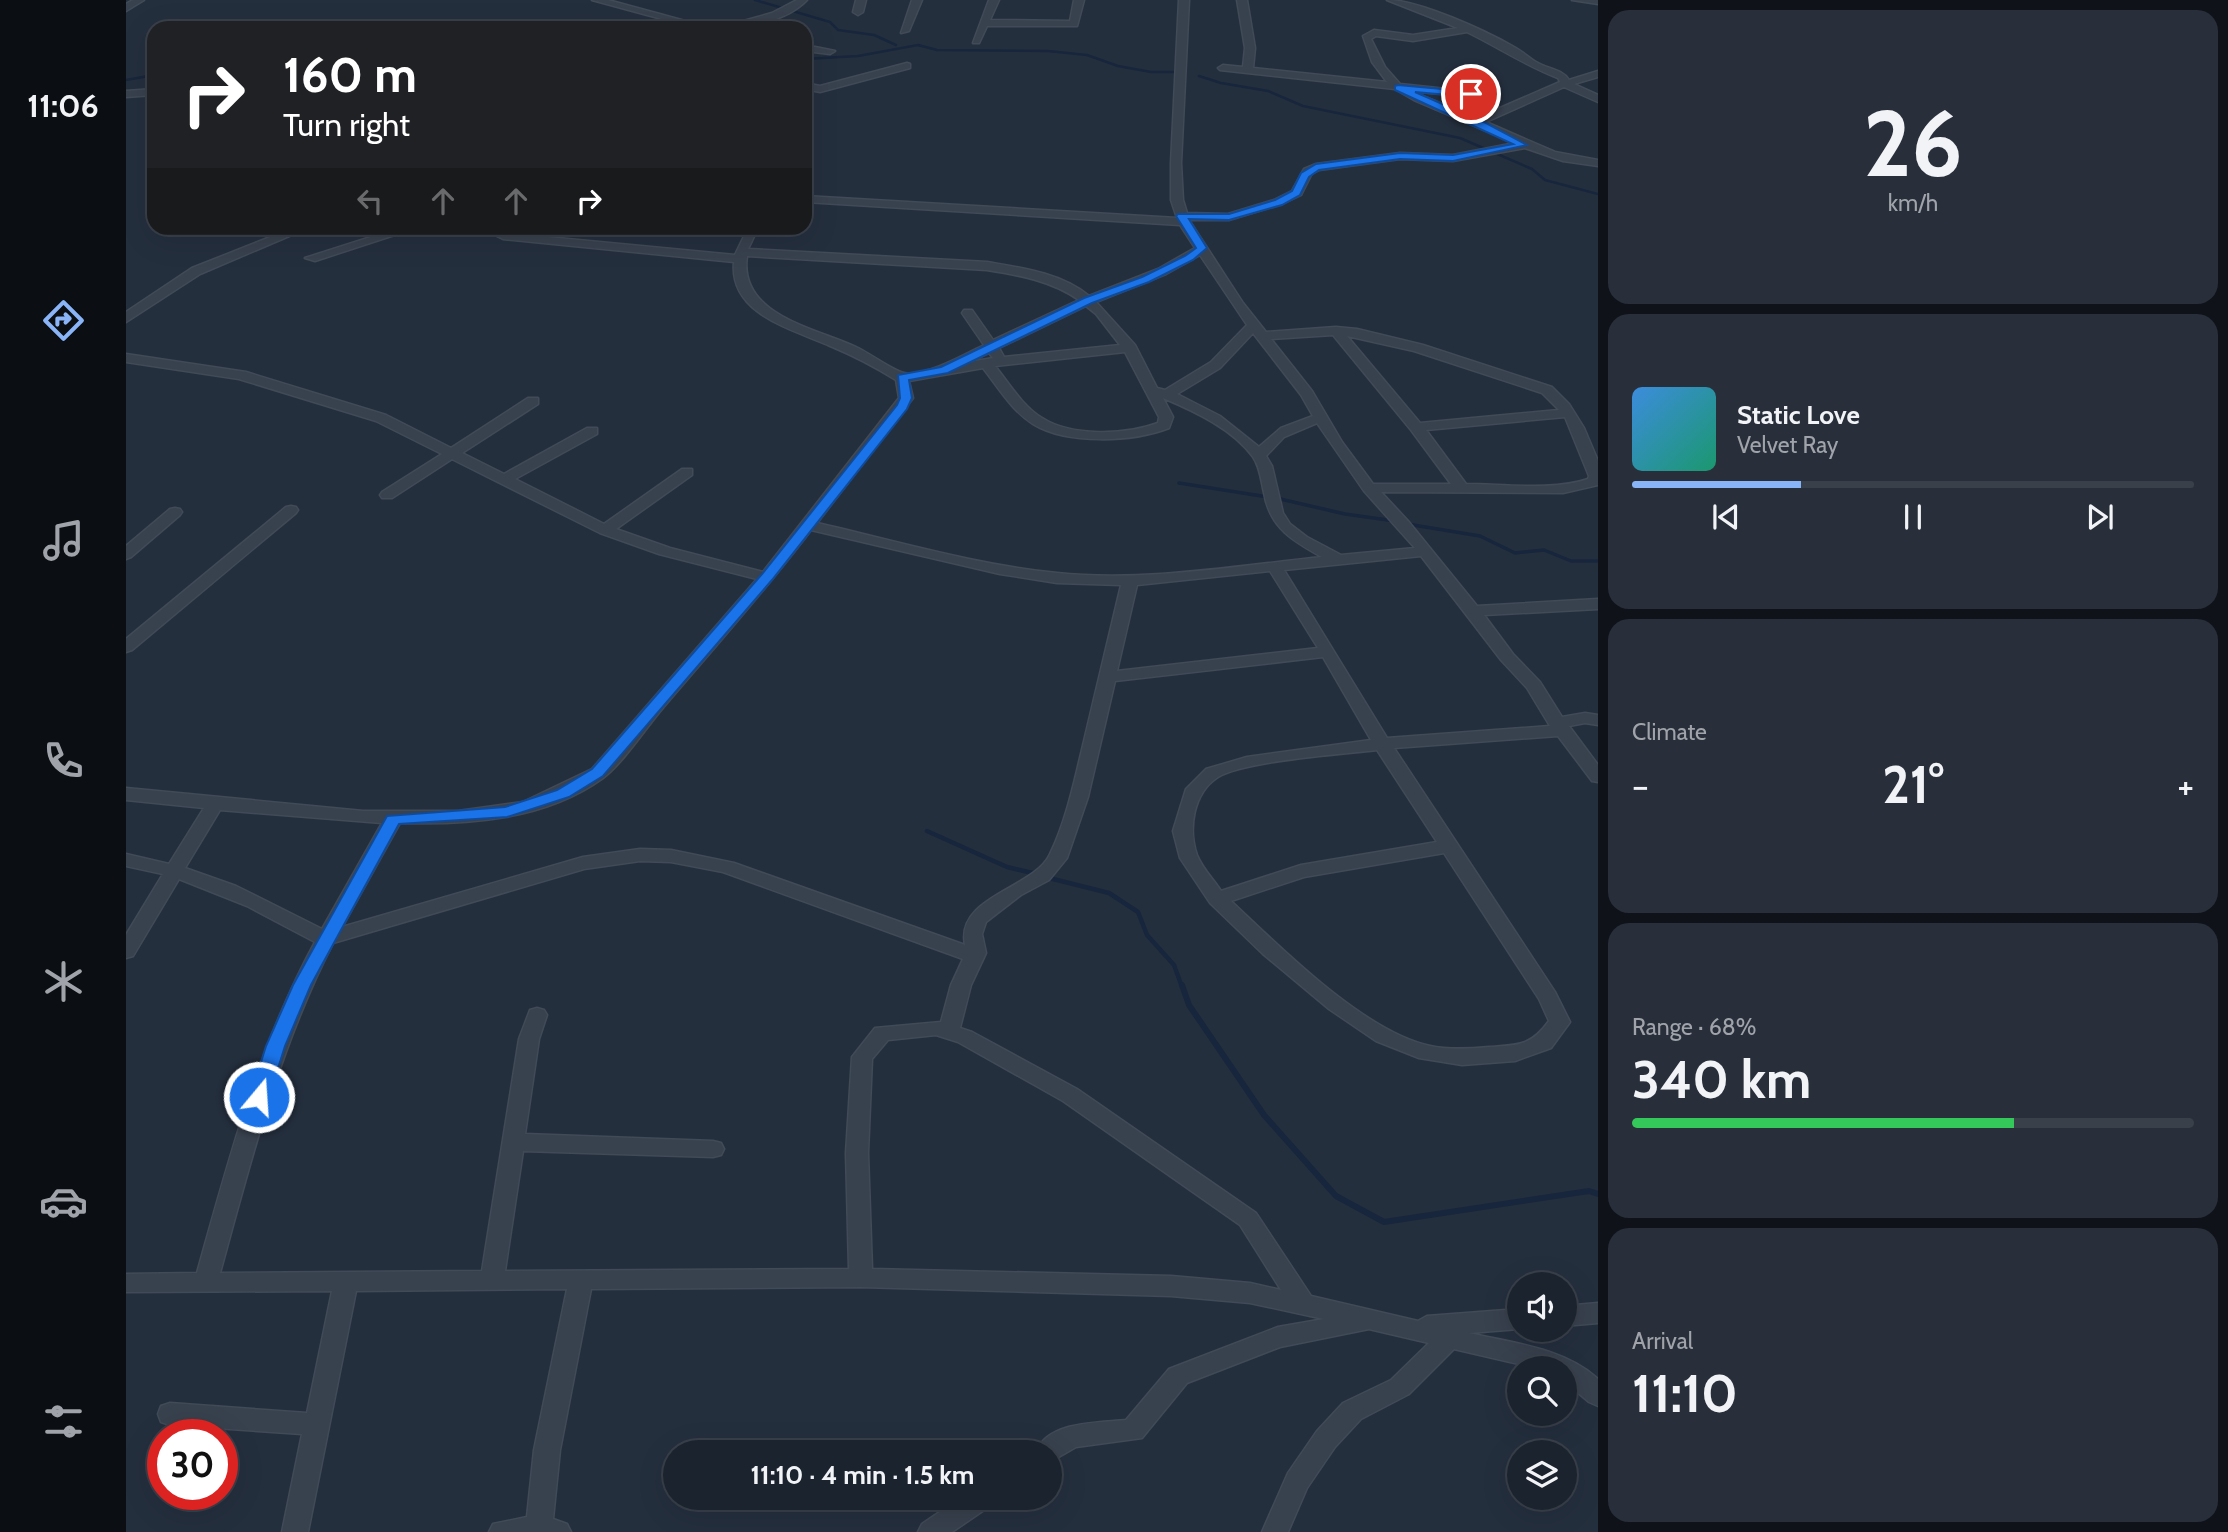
<!DOCTYPE html>
<html lang="en">
<head>
<meta charset="utf-8">
<style>
  :root { --surface:#1b232e; --page:#282f3a; --text:#f1f3f6; --muted:#a0a4aa; --line:#39404a; --accent:#8ab4f8 }
  body { margin:0; font-family:Cabin,sans-serif; background:var(--page); color:var(--text); height:100vh; display:flex; flex-direction:column; font-size:26px; white-space:nowrap }
  * { box-sizing:border-box; margin:0 }
  p { font-size:23px; color:var(--muted) }
  .icon { flex:none; width:38px; height:38px; fill:none; stroke:currentColor; stroke-width:2; stroke-linecap:round; stroke-linejoin:round }
  .map { position:relative; flex:1; overflow:hidden }
  .drawer { display:flex; flex-direction:column; gap:10px; padding:10px; background:#0f1319; width:630px }
  .drawer>* { flex:none }
  .top-card { position:absolute; left:21px; top:21px; width:665px; height:214px; border-radius:21px; box-shadow:0 7px 28px #0002,0 0 0 2px var(--line); background:#202124; color:#fff; overflow:hidden }
  .fabs { position:absolute; left:1381px; top:1272px; display:grid; gap:14px }
  .fabs a { display:grid; place-items:center; width:70px; height:70px; border-radius:50%; background:var(--surface); box-shadow:0 7px 28px #0002,0 0 0 2px var(--line); font-size:35px }
  .speed { position:absolute; left:21px; top:1419px; display:flex; gap:14px; font-size:35px; font-weight:700; text-align:center }
  .speed>* { display:grid; place-content:center; width:91px; height:91px; border-radius:50%; background:var(--surface); box-shadow:0 7px 28px #0002,0 0 0 2px var(--line); line-height:1 }
  .speed .limit { border:10px solid #d22; background:#fff; color:#111 }
  .pin { position:absolute; display:grid; place-items:center; width:60px; height:60px; color:#fff; margin:-30px; border:4px solid #fff; border-radius:50%; box-shadow:0 2px 7px #0007 }
  .me { position:absolute; width:77px; margin:-38px; rotate:18deg; stroke-linejoin:round; filter:drop-shadow(0 0 5px #0008) }
  .turn { display:flex; align-items:center; gap:24px; height:147px; padding:0 21px; font-size:32px }
  .turn .icon { width:91px; height:91px; stroke-width:2.5 }
  .turn b { display:block; font-size:49px; line-height:60px }
  .lanes { display:flex; align-items:center; height:66px; padding:0 21px; background:#0003; justify-content:center; gap:35px; direction:ltr }
  .lanes .off { opacity:.35 }
  .big { font-size:52px; font-weight:700; line-height:1.1 }
  .drawer .card { flex:1; display:flex; flex-direction:column; justify-content:center; gap:10px; min-width:0; padding:0 24px; border-radius:21px; background:var(--page) }
  .drawer .dial { align-items:center; gap:0 }
  .dial b { font-size:91px; line-height:1 }
  .song { display:flex; align-items:center; gap:21px }
  .cover { width:84px; height:84px; border-radius:10px; background:linear-gradient(135deg,hsl(210 70% 55%),hsl(160 70% 35%)) }
  .played { height:7px; border-radius:4px; background:linear-gradient(90deg,var(--accent) 30%,var(--line) 30%) }
  .keys { display:flex; justify-content:space-around; direction:ltr }
  .heat { display:flex; justify-content:space-between; align-items:center; font-size:38px; direction:ltr }
  .charge { height:10px; border-radius:5px; background:linear-gradient(90deg,#34c759 68%,var(--line) 0) }
  .trip { position:absolute; left:537px; top:1440px; width:399px; height:70px; border-radius:35px; background:var(--surface); box-shadow:0 7px 28px #0002,0 0 0 2px var(--line); font-weight:700; line-height:70px; text-align:center }
  main { display:flex; flex:1; min-height:0 }
  .menu { display:flex; flex-direction:column; width:126px; justify-content:space-around; align-items:center; background:#0b0e12; color:var(--muted) }
  .menu .icon { width:49px; height:49px }
  .menu .active { color:var(--accent) }
  .menu b { font-size:32px; color:var(--text) }
  .map>svg:first-child { display:block }
  .lines { fill:none; stroke-linecap:round; stroke-linejoin:round }
  .stream-far3 { stroke:#17263c; stroke-width:2.5 }
  .stream-far2 { stroke:#17263c; stroke-width:3.5 }
  .stream-far1 { stroke:#17263c; stroke-width:4.5 }
  .stream { stroke:#17263c; stroke-width:6 }
  .minor-casing { stroke:#414a57; stroke-width:3 }
  .minor { fill:#38414e; fill-rule:evenodd }
  .route { fill:#1a73e8; stroke:#114b97; stroke-width:2 }
</style>
</head>
<body>
<main>
<nav class="menu">
<b>11:06</b>
<svg class="icon active" aria-label="directions" viewBox="0 0 24 24"><path d="M12 3l9 9-9 9-9-9zM9 14v-3h6M13 9l2 2-2 2"/></svg>
<svg class="icon" aria-label="music" viewBox="0 0 24 24"><path d="M9 18V5l10-2v13"/><circle cx="6" cy="18" r="3"/><circle cx="16" cy="16" r="3"/></svg>
<svg class="icon" aria-label="phone" viewBox="0 0 24 24"><path d="M5 4h4l2 5-3 2q2 4 5 5l2-3 5 2v4C11 20 4 13 5 4z"/></svg>
<svg class="icon" aria-label="climate" viewBox="0 0 24 24"><path d="M12 3v18M4 7l16 10M4 17L20 7"/></svg>
<svg class="icon" aria-label="car" viewBox="0 0 24 24"><path d="M5 17H2v-5l4-1 3-4h7l3 4 3 1v5h-3M9 17h6M6 11h13"/><circle cx="7" cy="17" r="2"/><circle cx="17" cy="17" r="2"/></svg>
<svg class="icon" aria-label="filters" viewBox="0 0 24 24"><path d="M4 7h16M4 17h16"/><circle cx="9" cy="7" r="2"/><circle cx="15" cy="17" r="2"/></svg>
</nav>
<div class="map">
<svg width="1472" height="1532" viewBox="0 0 1472 1532">
  <rect width="100%" height="100%" fill="#242f3e"/>
  <g class="lines">
    <!-- stream-far3 -->
    <path class="stream-far3" d="M629,0L704,22L712,30L748,35L770,45
      M679,59L732,56L792,45L811,50L922,51L961,55L992,66L1025,72H1051
      M1073,76L1095,83L1142,91L1177,106L1334,138L1406,169L1419,180L1472,194
      M0,80L28,75"/>
    <!-- stream-far2 -->
    <path class="stream-far2" d="M1053,483L1142,497
      M1150,498L1219,514L1269,521
      M1281,524L1354,536L1389,553L1418,550L1445,561H1472"/>
    <!-- stream-far1 -->
    <path class="stream-far1" d="M801,831L881,867L911,874
      M919,877L983,893L1012,912L1021,935L1048,965L1056,987"/>
    <!-- stream -->
    <path class="stream" d="M1056,985L1063,1005L1138,1115L1210,1196L1258,1222L1463,1191L1472,1194"/>
    <defs>
      <path id="minor" d="M7,0H18L0,11V4Z
        M466,0H482L585,28H569Z
        M671,0H681C660,22 621,28 592,28L646,13Z
        M730,0H740L737,12L732,15L727,12Z
        M786,0H796L783,31L775,33Z
        M863,0H873L864,20L944,21L948,0H958L951,26H861L853,43H847Z
        M1053,0H1063L1055,163L1057,200L1061,213L1102,214L1148,200L1166,191L1178,169L1190,164L1274,153L1327,155L1389,143L1288,100L1269,89L1094,70L1092,68L1097,65L1117,67L1119,48L1111,0H1121L1129,48L1127,68L1261,82L1246,62L1237,36L1248,30L1287,35L1332,28L1261,0C1293,0 1360,31 1388,47C1396,51 1403,58 1410,62C1421,69 1436,69 1443,80L1472,71V77L1448,84L1472,95V102L1438,87L1360,122L1429,152L1472,160V166L1437,161L1399,148L1327,161L1274,159L1193,170L1186,173L1175,195L1156,204L1103,220H1063L1117,303L1140,332L1210,327L1231,329L1297,345L1426,387L1443,404L1458,428L1472,461V485L1437,493L1255,492L1282,521L1351,606L1472,599V609L1358,615L1387,654L1414,682L1436,717L1459,713L1472,715V725L1459,723L1443,726L1472,765V782L1466,781L1432,736L1268,748L1429,992L1444,1022L1425,1048L1389,1061L1336,1065L1293,1058L1250,1041L1203,1009L1137,954L1084,903L1054,858L1047,831L1060,789L1080,769L1121,757L1245,740L1197,657L989,681L962,797L941,858L923,880L895,895L860,922L856,934L860,953L845,985L834,1028L846,1032L951,1089L1130,1213L1185,1296L1292,1321L1301,1316L1393,1309V1329L1343,1333C1386,1343 1438,1348 1472,1379V1406L1463,1402L1438,1381V1368H1410L1328,1349L1283,1394L1235,1419L1209,1447L1181,1488L1162,1532H1136L1162,1473L1191,1431L1217,1403L1265,1380L1303,1343L1243,1329L1154,1347L1061,1383L1016,1438L950,1447L924,1462V1452H910C922,1421 972,1423 1000,1420L1043,1369L1152,1327L1198,1319L1124,1303L1045,1296L735,1287L465,1289L434,1450L427,1519L441,1524L445,1532H363L367,1524L401,1517L408,1450L441,1289L230,1291L182,1532H156L176,1434L44,1425L35,1422L32,1414L35,1406L44,1403L181,1413L206,1291L0,1292V1274L71,1273C103,1159 132,1047 189,942L121,906L53,879L7,956L0,958V935L37,874L0,866V854L43,864L78,808L0,800V788L237,811H332L397,802L466,769L631,579L533,554L474,533L326,459L266,498H256L254,495L256,492L316,454L250,421L113,379L0,362V354L120,372L260,415L325,448L402,398H412V404L336,453L378,474L461,428H471V434L389,479L478,524L556,469H566V475L490,529L544,548L637,572L773,398L770,380C748,366 726,355 702,345C666,329 603,314 608,262L377,239L363,232V228H374L380,233L609,255L622,228H632L622,249L861,262C896,268 935,273 963,296L1032,269L1069,248L1054,225L679,202V196L1051,218L1045,200V163ZM1341,32C1372,47 1400,66 1432,78L1434,82L1351,118L1284,91L1345,97L1349,96V92L1274,84L1259,67L1245,39L1250,36L1287,41ZM1074,255L1121,325L1085,362L1039,390L1031,388L1009,345L970,302L1040,274ZM621,256L861,270C893,275 926,281 953,300L867,340L846,310H838L836,313L858,345C840,354 797,378 778,373C766,370 743,353 730,347C689,328 612,315 621,256ZM960,306L970,314L994,345L878,357L873,348ZM1127,333L1175,395L1187,416L1155,428L1133,447L1094,416L1051,394L1094,368ZM1207,335L1285,430L1325,484H1247L1216,442L1186,391L1145,339ZM1221,336L1288,351L1416,393L1433,410L1294,423ZM999,352L1033,417L1032,423C1000,435 945,437 916,418C896,406 883,383 869,366ZM863,353L867,358L844,362ZM857,368C872,387 886,411 907,424C941,445 1007,442 1043,428L1047,417L1037,398C1068,411 1107,429 1127,457C1134,467 1135,480 1138,493C1144,528 1167,541 1196,557C1109,566 1019,582 931,573C850,565 770,541 691,523L787,398L783,381ZM1439,417L1463,476L1462,479C1428,491 1376,484 1340,484L1300,430ZM1191,423L1238,491L1289,548L1215,555L1181,537L1164,524L1157,513L1146,466L1140,456L1158,437ZM685,530L874,574L931,583L995,585C983,637 970,689 958,741C949,778 941,819 924,854C908,889 829,896 839,945L608,863L545,850L514,849L457,857L216,927L274,823C342,825 419,820 477,778C496,764 520,728 536,709C586,650 638,592 685,530ZM1295,556L1375,660L1401,688L1424,726L1261,738L1158,570ZM1144,571L1192,648L991,671L1011,585ZM1251,750L1311,842L1175,865L1095,891C1088,880 1076,868 1071,855C1062,829 1067,793 1092,777C1117,761 1217,754 1251,750ZM94,810L256,823L196,929L110,886L59,868ZM1318,853L1413,999L1423,1021C1405,1046 1393,1045 1363,1047C1343,1049 1323,1050 1304,1046C1238,1032 1154,947 1105,901L1178,877ZM514,861L545,862L597,872L837,959L825,985L815,1022L749,1028L726,1057L720,1153L723,1269L379,1271L397,1151L587,1157L595,1155L598,1149L595,1143L587,1141L399,1134L413,1039L421,1015L418,1010L411,1008L404,1010L393,1039L356,1271L94,1273C125,1160 153,1048 207,943L458,869ZM810,1035L832,1042L937,1101L1114,1225L1155,1290L1124,1283L1045,1276L746,1269L742,1153L746,1059L762,1040Z
        M1446,0H1472V4Z
        M679,45L709,51L704,54L679,51Z
        M781,63L784,64V68L694,92L679,89V83L694,86Z
        M28,89V95L0,97V91Z
        M167,228H182L74,274L0,322V312L66,268Z
        M273,228H290L189,261L179,258Z
        M165,506L170,507L172,510L170,513L6,650L0,652V639L160,507Z
        M49,508L54,509L56,512L54,515L5,557L0,559V546L44,509Z
        M1472,1303V1323L1438,1326V1306Z
        M834,1498H868L864,1506L826,1532H792L796,1524Z"/>
    </defs>
    <!-- minor casing -->
    <use href="#minor" class="minor-casing"/>
    <!-- minor -->
    <use href="#minor" class="minor"/>
  </g>
  <!-- route -->
  <path class="route" d="M1272,85L1349,92V96L1345,97L1289,92L1360,123L1401,145L1327,161L1274,159L1193,170L1183,177L1174,195L1156,205L1103,220L1063,219L1081,248L1067,260L1023,282L966,303L822,373L783,380L786,398L781,409L646,580L477,776L443,797L381,817L273,824L185,985L159,1046L143,1097L140,1102L133,1104L126,1102L124,1097L140,1046L167,985L261,816L379,807L431,790L466,769L636,574L771,405L774,398L772,375L815,367L958,298L1016,277L1059,256L1070,248L1050,216L1052,214H1103L1149,200L1166,191L1175,173L1190,164L1274,153L1327,155L1387,144L1269,90V86Z"/>
</svg>
<div class="fabs">
<a><svg class="icon" aria-label="sound" viewBox="0 0 24 24"><path d="M4 9h4l5-4v14l-5-4H4zM17 9q2 3 0 6"/></svg></a>
<a><svg class="icon" aria-label="search" viewBox="0 0 24 24"><circle cx="10" cy="10" r="6"/><path d="M15 15l6 6"/></svg></a>
<a><svg class="icon" aria-label="layers" viewBox="0 0 24 24"><path d="M12 4l9 5-9 5-9-5zM3 14l9 5 9-5"/></svg></a>
</div>
<div class="speed"><div class="limit">30</div></div>
<div class="pin" style="left:1345px;top:94px;background:#d93025"><svg class="icon" aria-label="arrive" viewBox="0 0 24 24"><path d="M6 21V4h12l-3 4 3 4H6"/></svg></div>
<svg class="me" style="left:133px;top:1097px" viewBox="-20 -20 40 40"><circle r="17" fill="#1a73e8" stroke="#fff" stroke-width="3"/><path d="M0-11L8 9 0 5-8 9z" fill="#fff"/></svg>
<div class="trip">11:10 · 4 min · 1.5 km</div>
<div class="top-card">
<div class="turn"><svg class="icon" aria-label="right" viewBox="0 0 24 24"><path d="M7 20v-9h11M14 6l5 5-5 5"/></svg><div><b>160 m</b>Turn right</div></div>
<div class="lanes"><svg class="icon off" aria-label="left" viewBox="0 0 24 24"><path d="M17 20v-9H6M10 6l-5 5 5 5"/></svg><svg class="icon off" aria-label="ahead" viewBox="0 0 24 24"><path d="M12 20V5M6 11l6-6 6 6"/></svg><svg class="icon off" aria-label="ahead" viewBox="0 0 24 24"><path d="M12 20V5M6 11l6-6 6 6"/></svg><svg class="icon" aria-label="right" viewBox="0 0 24 24"><path d="M7 20v-9h11M14 6l5 5-5 5"/></svg></div>
</div>
</div>
<section class="drawer">
<div class="card dial"><b>26</b><p>km/h</p></div>
<div class="card">
<div class="song"><i class="cover"></i><div><b>Static Love</b><p>Velvet Ray</p></div></div>
<div class="played"></div>
<div class="keys"><svg class="icon" aria-label="previous" viewBox="0 0 24 24"><path d="M18 5L8 12l10 7zM5 5v14"/></svg><svg class="icon" aria-label="pause" viewBox="0 0 24 24"><path d="M8 5v14M16 5v14"/></svg><svg class="icon" aria-label="next" viewBox="0 0 24 24"><path d="M6 5l10 7-10 7zM19 5v14"/></svg></div>
</div>
<div class="card"><p>Climate</p>
<div class="heat"><a>−</a><b class="big">21°</b><a>+</a></div>
</div>
<div class="card"><p>Range · 68%</p><b class="big">340 km</b><div class="charge"></div></div>
<div class="card"><p>Arrival</p><b class="big">11:10</b></div>
</section>
</main>
</body>
</html>
